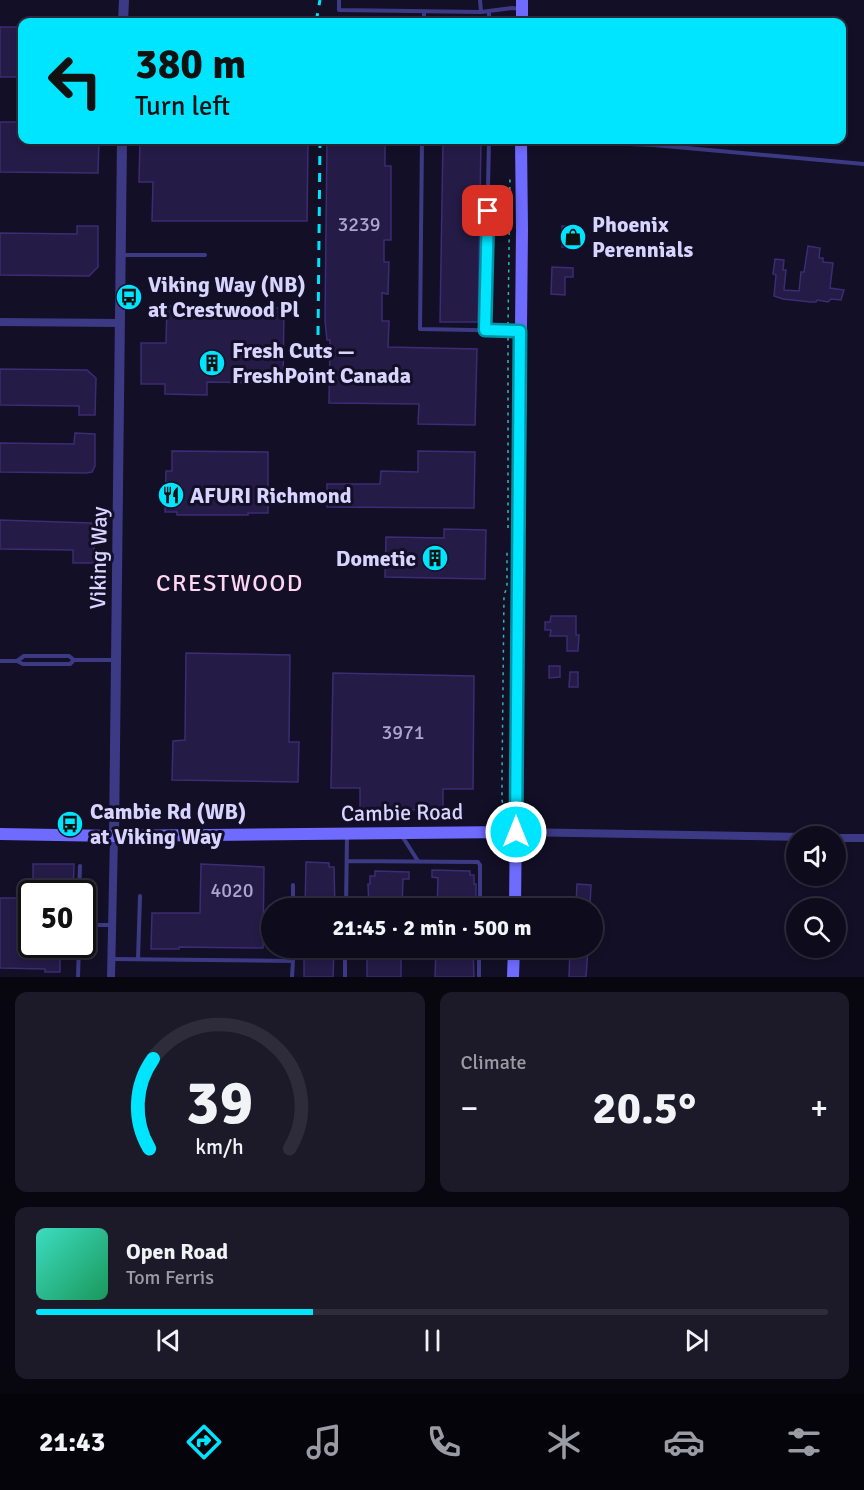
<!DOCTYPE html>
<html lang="en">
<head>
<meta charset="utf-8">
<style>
  :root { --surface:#0e0b1c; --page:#1c1929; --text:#f1f3f6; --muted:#9b9ba3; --line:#2e2b3b; --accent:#00e5ff }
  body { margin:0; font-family:Signika,sans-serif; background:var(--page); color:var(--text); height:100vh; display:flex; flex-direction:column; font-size:22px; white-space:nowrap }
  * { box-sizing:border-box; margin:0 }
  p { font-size:20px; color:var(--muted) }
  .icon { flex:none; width:33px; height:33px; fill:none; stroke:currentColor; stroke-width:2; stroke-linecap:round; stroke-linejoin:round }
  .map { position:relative; height:977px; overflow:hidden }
  .sheet { display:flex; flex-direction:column; gap:15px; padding:15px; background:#08060f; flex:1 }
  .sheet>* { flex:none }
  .guide { position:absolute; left:18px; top:18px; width:828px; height:126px; border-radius:12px; box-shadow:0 3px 9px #0003,0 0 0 2px var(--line); background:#00e5ff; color:#111; overflow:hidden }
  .fabs { position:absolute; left:786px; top:826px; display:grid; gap:12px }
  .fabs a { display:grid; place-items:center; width:60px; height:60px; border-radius:50%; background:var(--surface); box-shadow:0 3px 9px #0003,0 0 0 2px var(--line); font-size:30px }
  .speed { position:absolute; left:18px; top:880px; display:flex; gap:12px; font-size:30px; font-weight:700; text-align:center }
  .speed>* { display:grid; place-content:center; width:78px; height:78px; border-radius:50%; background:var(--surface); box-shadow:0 3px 9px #0003,0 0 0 2px var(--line); line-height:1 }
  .speed .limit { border:3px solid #111; border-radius:9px; background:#fff; color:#111 }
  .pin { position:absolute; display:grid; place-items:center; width:51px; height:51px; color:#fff; margin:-26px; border-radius:12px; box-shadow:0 3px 9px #0006 }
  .me { position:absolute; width:66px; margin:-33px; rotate:0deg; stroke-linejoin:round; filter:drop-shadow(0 0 4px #0008) }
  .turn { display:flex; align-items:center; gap:21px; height:126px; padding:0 18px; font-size:27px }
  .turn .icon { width:78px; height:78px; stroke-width:2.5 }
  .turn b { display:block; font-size:42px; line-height:51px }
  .big { font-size:45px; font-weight:800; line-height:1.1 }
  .sheet .widget { flex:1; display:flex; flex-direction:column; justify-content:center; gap:9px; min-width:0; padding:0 21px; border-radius:12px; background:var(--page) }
  .sheet .dial { align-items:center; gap:0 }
  .dial svg { height:156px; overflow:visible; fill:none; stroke:var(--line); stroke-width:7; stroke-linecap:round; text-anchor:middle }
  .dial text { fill:var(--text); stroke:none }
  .song { display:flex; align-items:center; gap:18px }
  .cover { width:72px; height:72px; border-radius:9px; background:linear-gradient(135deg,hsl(170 70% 55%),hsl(150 70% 35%)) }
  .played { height:6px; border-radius:3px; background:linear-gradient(90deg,var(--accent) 35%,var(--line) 35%) }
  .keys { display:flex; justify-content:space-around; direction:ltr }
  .heat { display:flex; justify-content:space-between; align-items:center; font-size:33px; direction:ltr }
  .sheet .tiles { flex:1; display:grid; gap:15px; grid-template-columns:1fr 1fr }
  .widget:last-child { grid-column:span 2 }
  .trip { position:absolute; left:261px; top:898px; width:342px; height:60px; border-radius:30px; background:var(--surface); box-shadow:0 3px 9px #0003,0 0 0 2px var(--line); font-weight:800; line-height:60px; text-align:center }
  .menu { display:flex; height:96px; justify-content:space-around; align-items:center; background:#06040b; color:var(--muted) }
  .menu .icon { width:42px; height:42px }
  .menu .on { color:var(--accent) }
  .menu b { font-size:27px; color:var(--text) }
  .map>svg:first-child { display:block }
  .building { fill:#241b47; stroke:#3b2d73; stroke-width:1.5 }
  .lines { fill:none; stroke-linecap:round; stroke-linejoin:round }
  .path { stroke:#2fb8b0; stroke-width:1.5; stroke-dasharray:3 4.5; stroke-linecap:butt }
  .service { stroke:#3d3a85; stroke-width:4 }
  .minor { stroke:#3d3a85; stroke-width:8 }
  .tertiary { stroke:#3d3a85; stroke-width:10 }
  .secondary { stroke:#6f6bff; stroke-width:12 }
  .rail { stroke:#00e5ff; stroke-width:3; stroke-dasharray:9 8; stroke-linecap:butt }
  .route-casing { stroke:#0095a6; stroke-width:15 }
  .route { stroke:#00e5ff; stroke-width:10 }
  .labels { text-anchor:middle; stroke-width:6; stroke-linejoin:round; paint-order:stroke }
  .number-label { font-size:20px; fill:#aca6d1 }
  .poi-label { font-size:22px; font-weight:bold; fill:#d9d4ff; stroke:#130f26; text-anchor:start }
  .street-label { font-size:22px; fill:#d9d4ff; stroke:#130f26 }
  .neighbourhood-label { font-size:24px; letter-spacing:1.5px; fill:#ffd6f0; stroke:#130f26 }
</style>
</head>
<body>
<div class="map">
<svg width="864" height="977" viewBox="0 0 864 977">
  <rect width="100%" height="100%" fill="#130f26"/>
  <!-- building -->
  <path class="building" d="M0,27H22V77H0Z
    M0,122H22V140H99L98,173L0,172Z
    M140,140H308L307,221H152L153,182H139Z
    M327,140H385V166H391V240H384V262H389L388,294L382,293V321H389L388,347L477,349L475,425L418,424L419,404L329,403L330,340H327L325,321Z
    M443,140H481L478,322H440Z
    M77,226H98V267L89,276L0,275V233L77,234Z
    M562,226L580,227L579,247H562Z
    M808,246L820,248L819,258H823V262L833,263L830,288L844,290L841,300L831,299L828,302L817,300L816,302H811L783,299L774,296L776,275L773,274L775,259L784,260L783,270H786L784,290L799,291L801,272H804Z
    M552,267L573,268V277H565V295L551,294Z
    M167,306L284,308L283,383L207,382V395L165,394V384H141V343H166Z
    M0,369L87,370L96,378L95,415H79V406L0,405Z
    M75,433L95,434V466L92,472L86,473L0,472V443L74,444Z
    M172,451L268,452V513H248V515H177V512H165L166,471H172Z
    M418,451L475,452L474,508L327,507V484H380L381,471L418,472Z
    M0,520L91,523L94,527V563H73V550L0,549Z
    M444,529L486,530L485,579L385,577L386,537L444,538Z
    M551,616H576V635H579L578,651H567V636H550L551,630H545V622H550Z
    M186,653L290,655L289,742H299L298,782L172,780L173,741L185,740Z
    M549,666H560V677L549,678Z
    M570,672H578V687H569Z
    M333,673L474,676L473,789H443V810L360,809V788H331Z
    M306,862L329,863V867H334L335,909H305Z
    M33,864H74L73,894H33Z
    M201,864L264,867L263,948L179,947V949H151L152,913H200Z
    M432,870L470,871V875H474V884H476V909H437L438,878L432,877Z
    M375,871L409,872V879H403L402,909H369L368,884H370V876H375Z
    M577,884L591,885L590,905H576Z
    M0,898H32V945H60V972H45V969L0,968Z
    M304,948H334L333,977H304Z
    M367,948H401V977H367Z
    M436,948H473L474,977H435Z
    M570,948H588L586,977H569Z"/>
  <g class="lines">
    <!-- path -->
    <path class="path" d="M508,325L510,176
      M508,528V338
      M501,817L504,810L502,800V777L504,595L507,587V551"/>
    <!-- service -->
    <path class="service" d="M339,0V10L481,12L512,8L521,9
      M480,0L481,12
      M489,11V22
      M424,22V11
      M422,140L420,329L518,331
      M529,140L654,145L864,164
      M122,255H205
      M485,330L489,140
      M74,660L70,664H23L17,661L24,656H69L74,660H116
      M0,661H17
      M402,836L418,861
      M347,861L478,862L480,865V909
      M79,894L80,866
      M293,909V885
      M346,909L347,835
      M82,925H112
      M112,959L293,961L292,977
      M138,959L140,896
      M293,961V948
      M78,977L79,945
      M345,977V948
      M479,977V948"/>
    <!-- minor -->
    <path class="minor" d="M0,322L120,323
      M516,832L805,837
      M836,838H864
      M111,977L114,836"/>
    <!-- tertiary -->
    <path class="tertiary" d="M123,22L124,0
      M114,836L122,140"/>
    <!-- secondary -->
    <path class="secondary" d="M522,22V0
      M0,834L114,836L516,832
      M515,909L522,230L521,140
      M513,977L514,948"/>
    <!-- rail -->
    <path class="rail" d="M316,22L320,0
      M318,335L320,140"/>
  </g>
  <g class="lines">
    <defs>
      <path id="route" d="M488,211L485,330L520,331L516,832"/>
    </defs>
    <!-- route casing -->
    <use href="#route" class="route-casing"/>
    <!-- route -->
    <use href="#route" class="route"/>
  </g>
  <!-- icons -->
  <defs>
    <symbol id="shop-disc" viewBox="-11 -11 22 22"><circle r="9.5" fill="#00e5ff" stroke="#130f26"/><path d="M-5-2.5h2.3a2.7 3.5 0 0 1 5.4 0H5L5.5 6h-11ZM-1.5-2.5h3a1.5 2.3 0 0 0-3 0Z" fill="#111"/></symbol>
    <symbol id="bus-disc" viewBox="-11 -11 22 22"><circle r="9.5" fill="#00e5ff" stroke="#130f26"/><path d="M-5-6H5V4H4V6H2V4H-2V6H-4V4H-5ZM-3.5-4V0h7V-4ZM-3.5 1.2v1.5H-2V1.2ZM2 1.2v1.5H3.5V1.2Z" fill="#111"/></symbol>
    <symbol id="building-disc" viewBox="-11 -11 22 22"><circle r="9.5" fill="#00e5ff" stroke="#130f26"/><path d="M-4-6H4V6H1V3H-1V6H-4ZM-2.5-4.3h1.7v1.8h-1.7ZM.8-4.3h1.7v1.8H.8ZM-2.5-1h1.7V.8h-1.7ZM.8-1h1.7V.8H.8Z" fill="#111"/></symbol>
    <symbol id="restaurant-disc" viewBox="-11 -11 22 22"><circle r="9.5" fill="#00e5ff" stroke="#130f26"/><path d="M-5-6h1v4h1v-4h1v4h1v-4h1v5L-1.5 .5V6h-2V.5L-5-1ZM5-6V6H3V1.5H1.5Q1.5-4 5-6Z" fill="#111"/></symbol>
  </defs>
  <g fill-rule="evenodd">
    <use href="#shop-disc" x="558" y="222" width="30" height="30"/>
    <use href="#bus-disc" x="114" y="282" width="30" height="30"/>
    <use href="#building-disc" x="197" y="348" width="30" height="30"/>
    <use href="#restaurant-disc" x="156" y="480" width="30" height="30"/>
    <use href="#building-disc" x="420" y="543" width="30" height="30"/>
    <use href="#bus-disc" x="55" y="809" width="30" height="30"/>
  </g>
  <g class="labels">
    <!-- number labels -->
    <g class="number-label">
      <text x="359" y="231">3239</text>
      <text x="403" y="739">3971</text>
      <text x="232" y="897">4020</text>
    </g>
    <!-- poi labels -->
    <g class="poi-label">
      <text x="592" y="232">Phoenix<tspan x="592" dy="25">Perennials</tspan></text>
      <text x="148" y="292">Viking Way (NB)<tspan x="148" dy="25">at Crestwood Pl</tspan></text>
      <text x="232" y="358">Fresh Cuts —<tspan x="232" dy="25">FreshPoint Canada</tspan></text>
      <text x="190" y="503">AFURI Richmond</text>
      <text x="416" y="566" text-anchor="end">Dometic</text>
      <text x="90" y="819">Cambie Rd (WB)<tspan x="90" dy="25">at Viking Way</tspan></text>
    </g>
    <!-- street labels -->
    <g class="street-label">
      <text transform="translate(98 558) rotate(-89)" y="8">Viking Way</text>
      <text transform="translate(402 812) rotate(-1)" y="8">Cambie Road</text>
    </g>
    <!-- neighbourhood labels -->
    <g class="neighbourhood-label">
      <text x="230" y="591">CRESTWOOD</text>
    </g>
  </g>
</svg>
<div class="fabs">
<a><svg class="icon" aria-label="sound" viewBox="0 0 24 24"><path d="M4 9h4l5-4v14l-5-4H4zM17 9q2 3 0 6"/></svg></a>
<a><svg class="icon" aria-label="search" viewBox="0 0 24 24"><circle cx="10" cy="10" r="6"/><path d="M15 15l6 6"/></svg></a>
</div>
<div class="speed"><div class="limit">50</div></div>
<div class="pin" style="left:488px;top:211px;background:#d93025"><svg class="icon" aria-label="arrive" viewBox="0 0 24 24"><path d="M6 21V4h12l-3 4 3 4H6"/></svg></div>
<svg class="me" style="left:516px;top:832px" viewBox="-20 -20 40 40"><circle r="17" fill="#00e5ff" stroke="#fff" stroke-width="3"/><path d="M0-11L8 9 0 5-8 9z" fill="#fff"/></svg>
<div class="trip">21:45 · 2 min · 500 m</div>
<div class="guide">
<div class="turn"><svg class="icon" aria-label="left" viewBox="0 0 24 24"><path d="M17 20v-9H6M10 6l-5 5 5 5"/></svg><div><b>380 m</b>Turn left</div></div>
</div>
</div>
<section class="sheet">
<div class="tiles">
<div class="widget dial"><svg viewBox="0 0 100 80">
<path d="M14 69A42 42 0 1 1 86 69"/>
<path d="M14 69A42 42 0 0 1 16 23" stroke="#00e5ff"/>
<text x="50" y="56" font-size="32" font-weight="700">39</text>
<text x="50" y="72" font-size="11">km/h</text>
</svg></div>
<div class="widget"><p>Climate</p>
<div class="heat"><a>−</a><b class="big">20.5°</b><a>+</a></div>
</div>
<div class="widget">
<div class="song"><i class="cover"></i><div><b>Open Road</b><p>Tom Ferris</p></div></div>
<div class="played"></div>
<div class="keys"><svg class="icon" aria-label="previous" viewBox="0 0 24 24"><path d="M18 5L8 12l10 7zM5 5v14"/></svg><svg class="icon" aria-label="pause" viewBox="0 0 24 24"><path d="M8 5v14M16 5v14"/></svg><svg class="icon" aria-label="next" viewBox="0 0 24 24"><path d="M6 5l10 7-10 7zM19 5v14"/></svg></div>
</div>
</div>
</section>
<nav class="menu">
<b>21:43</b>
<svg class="icon on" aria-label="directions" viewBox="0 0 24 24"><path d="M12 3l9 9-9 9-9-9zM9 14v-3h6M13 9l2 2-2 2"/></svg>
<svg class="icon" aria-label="music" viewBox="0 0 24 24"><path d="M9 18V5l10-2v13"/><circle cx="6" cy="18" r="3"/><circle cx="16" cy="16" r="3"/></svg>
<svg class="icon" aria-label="phone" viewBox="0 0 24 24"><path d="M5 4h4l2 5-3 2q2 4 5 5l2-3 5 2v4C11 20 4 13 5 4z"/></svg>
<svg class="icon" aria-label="climate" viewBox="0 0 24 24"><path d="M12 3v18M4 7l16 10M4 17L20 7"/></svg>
<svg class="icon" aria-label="car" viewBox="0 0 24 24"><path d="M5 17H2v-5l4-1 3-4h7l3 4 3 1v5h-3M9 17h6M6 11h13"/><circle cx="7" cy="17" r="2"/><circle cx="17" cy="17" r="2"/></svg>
<svg class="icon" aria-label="filters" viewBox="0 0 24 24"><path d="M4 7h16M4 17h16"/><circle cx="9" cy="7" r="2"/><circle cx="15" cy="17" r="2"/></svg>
</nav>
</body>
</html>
